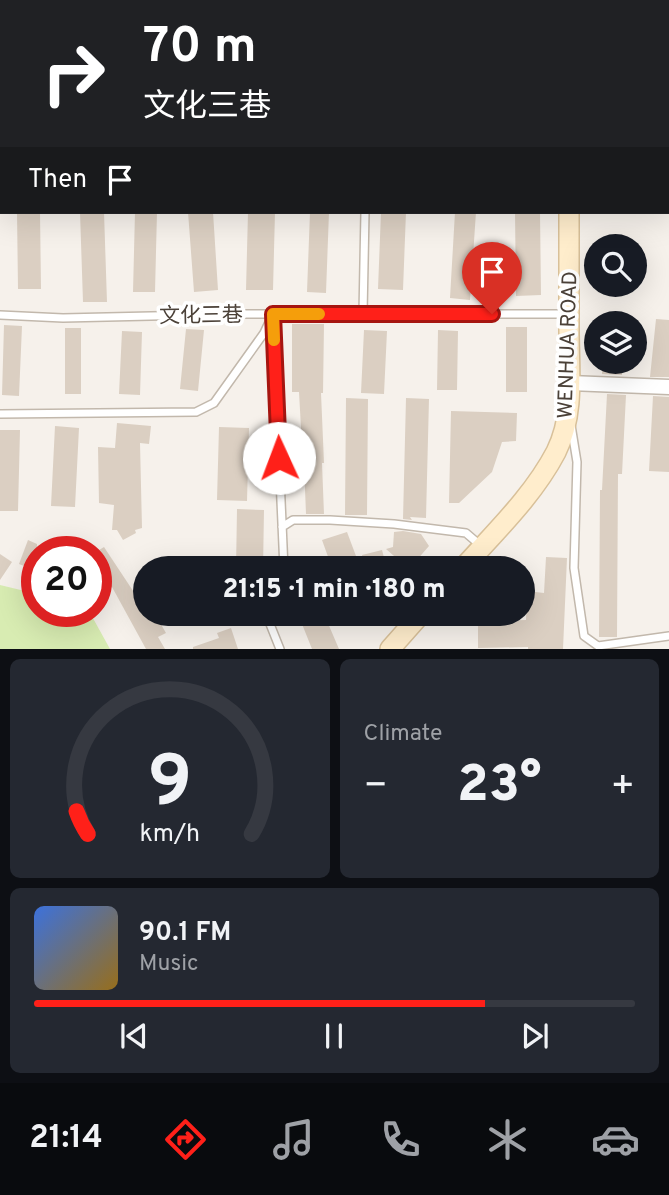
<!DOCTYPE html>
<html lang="en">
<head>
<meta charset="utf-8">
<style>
  :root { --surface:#171b24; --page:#242831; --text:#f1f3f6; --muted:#9ea1a6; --line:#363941; --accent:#ff2019 }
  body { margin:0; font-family:Overpass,"Noto Sans SC",sans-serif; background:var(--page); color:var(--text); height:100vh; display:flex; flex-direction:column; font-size:26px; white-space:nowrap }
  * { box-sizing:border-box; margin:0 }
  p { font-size:23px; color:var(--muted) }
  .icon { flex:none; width:38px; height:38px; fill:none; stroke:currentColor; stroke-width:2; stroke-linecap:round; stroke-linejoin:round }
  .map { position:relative; height:649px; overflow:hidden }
  .drawer { display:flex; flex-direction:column; gap:10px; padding:10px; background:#0d0f14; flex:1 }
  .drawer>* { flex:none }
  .banner { position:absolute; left:0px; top:0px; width:670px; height:214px; box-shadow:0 7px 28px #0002; background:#202124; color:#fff; overflow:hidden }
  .buttons { position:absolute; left:584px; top:234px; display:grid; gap:14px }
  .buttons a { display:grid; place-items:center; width:63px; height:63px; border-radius:50%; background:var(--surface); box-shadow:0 7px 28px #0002; font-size:35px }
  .speed { position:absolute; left:21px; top:536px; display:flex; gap:14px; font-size:35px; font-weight:700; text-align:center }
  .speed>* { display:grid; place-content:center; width:91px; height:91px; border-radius:50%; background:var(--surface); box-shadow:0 7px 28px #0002; line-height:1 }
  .speed .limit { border:10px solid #d22; background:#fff; color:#111 }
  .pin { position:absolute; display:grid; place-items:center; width:60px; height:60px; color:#fff; margin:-72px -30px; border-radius:50% 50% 50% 0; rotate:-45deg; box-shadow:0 0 7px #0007 }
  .pin .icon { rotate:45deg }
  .me { position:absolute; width:77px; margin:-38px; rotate:358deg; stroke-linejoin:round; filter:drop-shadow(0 0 5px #0008) }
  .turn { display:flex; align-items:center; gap:24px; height:147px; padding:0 28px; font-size:32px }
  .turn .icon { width:91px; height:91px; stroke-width:2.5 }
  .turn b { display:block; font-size:49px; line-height:60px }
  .then { display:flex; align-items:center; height:66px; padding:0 28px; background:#0003; gap:14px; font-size:26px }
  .big { font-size:52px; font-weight:800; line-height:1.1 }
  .drawer .tile { flex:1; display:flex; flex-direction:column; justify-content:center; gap:10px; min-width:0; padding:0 24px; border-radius:10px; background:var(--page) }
  .drawer .dial { align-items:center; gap:0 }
  .dial svg { height:182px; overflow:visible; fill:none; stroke:var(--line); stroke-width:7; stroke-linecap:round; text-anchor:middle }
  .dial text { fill:var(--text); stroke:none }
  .song { display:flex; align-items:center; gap:21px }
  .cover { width:84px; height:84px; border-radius:10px; background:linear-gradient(135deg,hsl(220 70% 55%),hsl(40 70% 35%)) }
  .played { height:7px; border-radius:4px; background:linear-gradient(90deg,var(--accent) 75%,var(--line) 75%) }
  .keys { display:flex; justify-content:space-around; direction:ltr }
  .heat { display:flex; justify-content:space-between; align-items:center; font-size:38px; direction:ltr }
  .drawer .tiles { flex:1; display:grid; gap:10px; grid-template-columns:1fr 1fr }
  .tile:last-child { grid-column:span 2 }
  .trip { position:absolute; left:133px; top:556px; width:402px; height:70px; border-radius:35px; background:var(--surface); box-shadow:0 7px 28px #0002; font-weight:800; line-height:70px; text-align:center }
  .tabs { display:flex; height:112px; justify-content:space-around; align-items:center; background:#090b0e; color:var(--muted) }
  .tabs .icon { width:49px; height:49px }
  .tabs .active { color:var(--accent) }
  .tabs b { font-size:32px; color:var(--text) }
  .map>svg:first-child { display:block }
  .green { fill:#d8ecb2 }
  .building { fill:#dbcfc2 }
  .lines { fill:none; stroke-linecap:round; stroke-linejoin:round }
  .lane-casing { stroke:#c2b8ac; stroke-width:10 }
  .street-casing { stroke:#c2b8ac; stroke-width:17 }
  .secondary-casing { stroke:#d8c099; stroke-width:22 }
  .lane { stroke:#fff; stroke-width:7 }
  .street { stroke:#fff; stroke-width:14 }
  .secondary { stroke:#ffedcc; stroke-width:19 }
  .route-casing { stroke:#a61510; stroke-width:18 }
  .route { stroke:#ff2019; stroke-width:12 }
  .slow { stroke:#f59e0b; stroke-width:12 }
  .labels { text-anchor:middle; stroke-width:7; stroke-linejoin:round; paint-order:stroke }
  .street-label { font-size:21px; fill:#4b4138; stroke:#fff }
</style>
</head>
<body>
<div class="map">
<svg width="669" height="649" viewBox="0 0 669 649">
  <rect width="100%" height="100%" fill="#f6f1eb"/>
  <!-- green -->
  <path class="green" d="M0,585L29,592L37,591V611H89L110,649H0Z"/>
  <!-- building -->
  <path class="building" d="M17,212H40L41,289H18Z
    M80,212H104L107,302H83Z
    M135,212H157L155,292H133Z
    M188,212H213L218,290L194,292Z
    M248,212H275L273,290H246Z
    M310,212H329L326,293L307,292Z
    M381,212H406L403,290L378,289Z
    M455,212H476L470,300L450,298Z
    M515,212H540L541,295L516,296Z
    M656,319L669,320V377H650Z
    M292,324H324L323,393H321L324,463H322L324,514H306L304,463L303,464L299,392H292Z
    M4,325L22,326L19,396L2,395Z
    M506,327H527V392H506Z
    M65,328H81V394H65Z
    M186,329L204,330L198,391L180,389Z
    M364,330L387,331L384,394L361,393Z
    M438,330L458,331L457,390H437Z
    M122,331L142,332L140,395L119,394Z
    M602,362H622V375L602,374Z
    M607,394L626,395L622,474H618L617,637H599L600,490H602Z
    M653,396L669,397V472L649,471Z
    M346,398L368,399L367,515H345Z
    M406,398L429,399L426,518L410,517L412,520L403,519Z
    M451,411L517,413L516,441L502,442L492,472L459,503H449Z
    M117,423L151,426L149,444L140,443L142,528L135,530L136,533L123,540L117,530H112L114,505L99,503L98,447L115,448Z
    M55,426L79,428L75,507L51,506Z
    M219,427L249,428L247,501L217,500Z
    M0,430H20L18,511H0Z
    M237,509L264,510L263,569H236Z
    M403,531L421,534L429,546L409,569L386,549L393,547L394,532Z
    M347,532L356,556L331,565L322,540Z
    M28,540L37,544V571L19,564Z
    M104,547L145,609V614H155L166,633L158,637L165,649H146L112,587L102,594L96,585V552Z
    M382,550L387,569H366L362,555Z
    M0,554L12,562L0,580Z
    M546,557L567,558L563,649H528V647L478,648V621L526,620L527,591L544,593Z
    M298,614H324L339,649H312Z
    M231,628L238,649H193V647L219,638L217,633Z"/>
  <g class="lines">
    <defs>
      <path id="lane" d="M210,0V2
        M356,2V0
        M363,314L365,212
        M0,315L63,318L239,314H569
        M273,318L284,569
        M0,414L196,412L214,403L264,333L273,314
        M571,425L577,462L574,568L584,636L598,646L669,636
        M282,527L293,520H330L394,524L466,533L480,545
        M266,614L280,649"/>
      <path id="street" d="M668,24H669
        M570,383L669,387"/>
      <path id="secondary" d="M567,0V2
        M462,569C495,532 533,496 556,452C575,414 569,370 569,330C569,291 569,251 569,212
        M390,649L421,614"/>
    </defs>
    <!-- lane casing -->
    <use href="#lane" class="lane-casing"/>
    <!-- street casing -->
    <use href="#street" class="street-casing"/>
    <!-- secondary casing -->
    <use href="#secondary" class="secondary-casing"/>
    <!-- lane -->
    <use href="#lane" class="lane"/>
    <!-- street -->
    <use href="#street" class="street"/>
    <!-- secondary -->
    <use href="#secondary" class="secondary"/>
  </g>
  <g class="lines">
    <defs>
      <path id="route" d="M279,458L273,314H492"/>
    </defs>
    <!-- route casing -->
    <use href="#route" class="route-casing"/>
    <!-- route -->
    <use href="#route" class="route"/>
    <!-- slow -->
    <path class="slow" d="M274,340L273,314H319"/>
  </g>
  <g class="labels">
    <!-- street labels -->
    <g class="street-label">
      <text transform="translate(201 315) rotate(-1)" y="7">文化三巷</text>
      <text transform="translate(567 345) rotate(-88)" y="7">WENHUA ROAD</text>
    </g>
  </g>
</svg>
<div class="buttons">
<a><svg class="icon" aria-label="search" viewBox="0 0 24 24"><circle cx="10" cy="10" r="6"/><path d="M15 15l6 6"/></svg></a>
<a><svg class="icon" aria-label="layers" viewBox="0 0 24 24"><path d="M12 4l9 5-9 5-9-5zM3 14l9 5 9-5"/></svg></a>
</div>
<div class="speed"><div class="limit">20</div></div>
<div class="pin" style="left:492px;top:314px;background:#d93025"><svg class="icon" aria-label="arrive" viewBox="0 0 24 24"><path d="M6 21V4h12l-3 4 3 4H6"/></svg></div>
<svg class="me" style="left:279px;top:458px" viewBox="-20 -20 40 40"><circle r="19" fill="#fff"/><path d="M0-13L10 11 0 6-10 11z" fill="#ff2019"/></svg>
<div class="trip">21:15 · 1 min · 180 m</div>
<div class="banner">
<div class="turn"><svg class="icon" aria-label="right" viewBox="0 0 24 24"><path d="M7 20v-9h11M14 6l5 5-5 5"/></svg><div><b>70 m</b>文化三巷</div></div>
<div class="then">Then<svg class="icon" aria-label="arrive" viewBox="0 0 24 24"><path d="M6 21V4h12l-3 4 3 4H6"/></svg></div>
</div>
</div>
<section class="drawer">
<div class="tiles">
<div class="tile dial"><svg viewBox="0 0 100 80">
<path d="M14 69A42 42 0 1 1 86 69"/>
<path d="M14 69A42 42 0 0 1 9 59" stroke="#ff2019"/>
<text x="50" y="56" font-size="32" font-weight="700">9</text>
<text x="50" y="72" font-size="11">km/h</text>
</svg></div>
<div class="tile"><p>Climate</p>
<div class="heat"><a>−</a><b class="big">23°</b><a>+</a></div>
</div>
<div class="tile">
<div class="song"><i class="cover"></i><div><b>90.1 FM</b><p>Music</p></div></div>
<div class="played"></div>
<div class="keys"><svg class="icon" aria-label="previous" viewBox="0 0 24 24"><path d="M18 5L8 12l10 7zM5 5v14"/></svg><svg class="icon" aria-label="pause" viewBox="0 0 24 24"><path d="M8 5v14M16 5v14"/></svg><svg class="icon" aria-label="next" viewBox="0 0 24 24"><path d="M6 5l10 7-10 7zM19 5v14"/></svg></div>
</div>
</div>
</section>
<nav class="tabs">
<b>21:14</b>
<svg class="icon active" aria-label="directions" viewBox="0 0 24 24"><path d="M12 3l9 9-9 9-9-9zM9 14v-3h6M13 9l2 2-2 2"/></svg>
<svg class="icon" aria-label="music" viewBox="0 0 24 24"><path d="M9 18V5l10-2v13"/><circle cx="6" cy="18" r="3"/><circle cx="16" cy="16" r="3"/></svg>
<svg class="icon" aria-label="phone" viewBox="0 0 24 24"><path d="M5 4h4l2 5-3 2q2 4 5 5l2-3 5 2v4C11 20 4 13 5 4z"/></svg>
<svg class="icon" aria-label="climate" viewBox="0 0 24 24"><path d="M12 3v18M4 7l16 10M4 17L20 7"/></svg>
<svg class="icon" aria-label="car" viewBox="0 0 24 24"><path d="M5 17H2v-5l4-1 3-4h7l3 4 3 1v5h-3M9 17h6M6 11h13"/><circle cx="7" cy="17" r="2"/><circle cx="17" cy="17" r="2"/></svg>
</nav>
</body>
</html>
